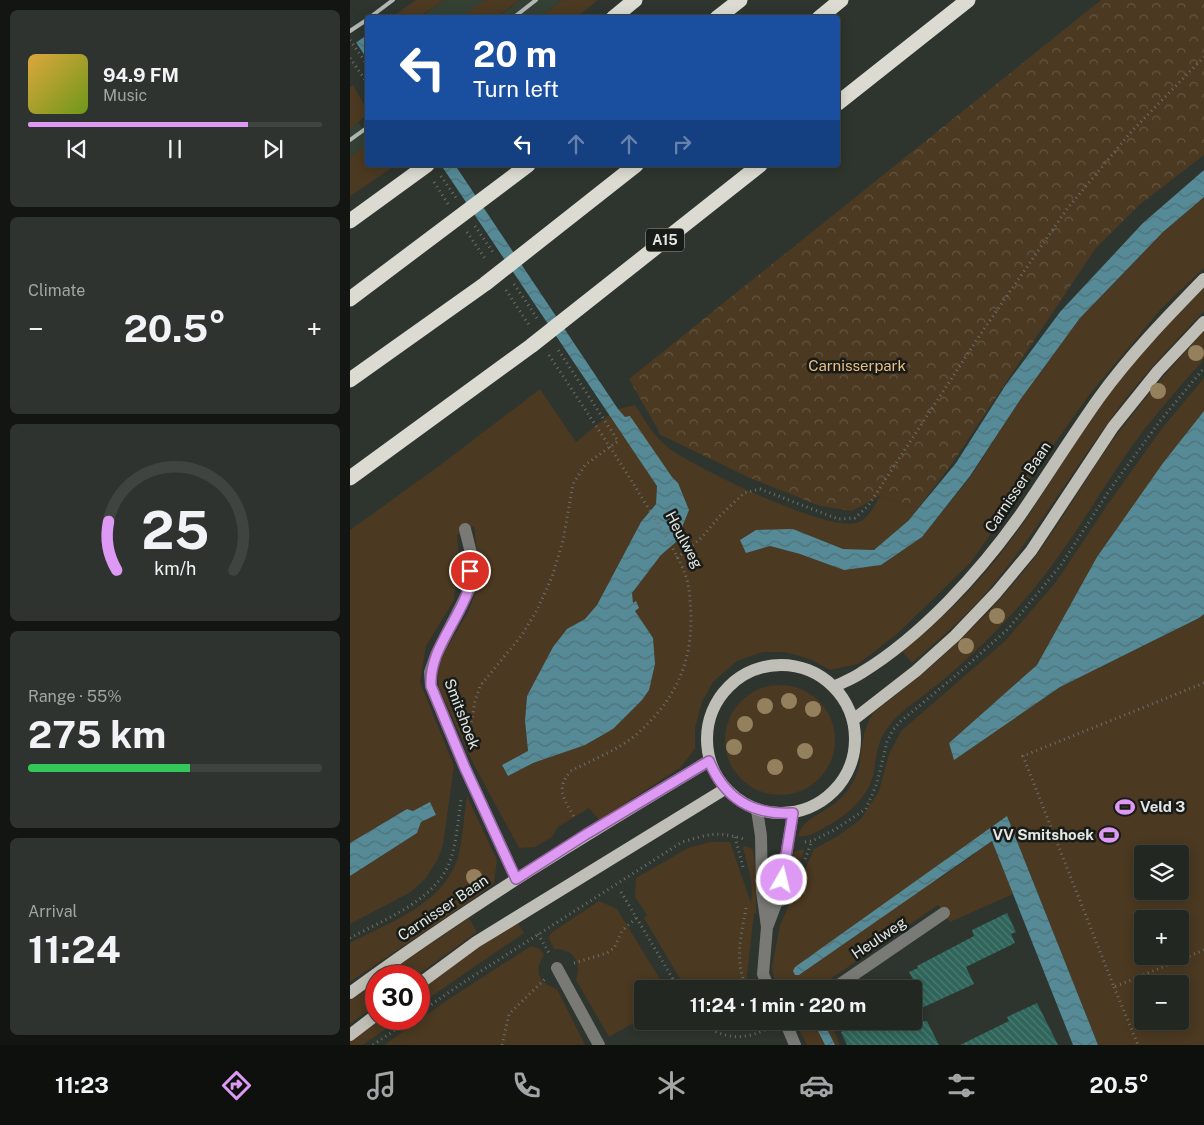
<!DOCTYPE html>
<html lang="en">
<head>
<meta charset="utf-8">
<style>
  :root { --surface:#222722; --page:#2e332f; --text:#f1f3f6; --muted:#a2a5a5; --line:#3f4440; --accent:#dd99f3 }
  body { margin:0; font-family:"Public Sans",sans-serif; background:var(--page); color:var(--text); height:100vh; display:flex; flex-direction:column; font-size:19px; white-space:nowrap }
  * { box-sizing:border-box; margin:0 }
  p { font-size:16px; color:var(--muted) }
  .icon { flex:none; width:28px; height:28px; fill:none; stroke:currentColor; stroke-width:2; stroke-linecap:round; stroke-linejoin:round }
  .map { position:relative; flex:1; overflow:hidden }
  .side { display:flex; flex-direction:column; gap:10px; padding:10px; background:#131513; width:350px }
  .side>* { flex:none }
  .top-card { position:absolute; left:15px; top:15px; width:475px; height:152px; border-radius:5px; box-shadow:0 2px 12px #0003,0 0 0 1px var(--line); background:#1a4fa0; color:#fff; overflow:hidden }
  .controls { position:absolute; left:784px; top:845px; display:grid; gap:10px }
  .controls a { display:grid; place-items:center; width:55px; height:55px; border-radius:5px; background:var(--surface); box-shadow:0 2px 12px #0003,0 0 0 1px var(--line); font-size:25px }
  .speed { position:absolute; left:15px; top:965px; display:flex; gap:10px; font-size:25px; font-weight:700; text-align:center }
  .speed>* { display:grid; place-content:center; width:65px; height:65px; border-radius:50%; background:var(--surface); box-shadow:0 2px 12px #0003,0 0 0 1px var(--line); line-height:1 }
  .speed .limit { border:8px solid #d22; background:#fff; color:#111 }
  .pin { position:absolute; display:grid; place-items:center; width:42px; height:42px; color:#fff; margin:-21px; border:2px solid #fff; border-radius:50%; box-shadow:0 1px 5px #0007 }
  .me { position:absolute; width:55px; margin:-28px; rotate:8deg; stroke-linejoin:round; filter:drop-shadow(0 0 4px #0008) }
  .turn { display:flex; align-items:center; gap:18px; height:105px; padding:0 25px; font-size:22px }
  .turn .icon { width:65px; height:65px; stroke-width:2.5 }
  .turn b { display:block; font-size:35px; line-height:42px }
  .lanes { display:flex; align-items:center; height:48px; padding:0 25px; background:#0003; justify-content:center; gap:25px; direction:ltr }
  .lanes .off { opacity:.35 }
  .big { font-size:38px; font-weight:700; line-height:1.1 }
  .side .card { flex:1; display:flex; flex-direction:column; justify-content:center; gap:8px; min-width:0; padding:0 18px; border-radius:8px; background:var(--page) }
  .side .dial { align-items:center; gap:0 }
  .dial svg { height:130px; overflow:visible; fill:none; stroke:var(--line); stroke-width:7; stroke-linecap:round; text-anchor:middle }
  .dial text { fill:var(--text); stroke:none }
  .song { display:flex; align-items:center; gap:15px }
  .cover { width:60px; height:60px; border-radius:8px; background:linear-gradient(135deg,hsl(40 70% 55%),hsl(80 70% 35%)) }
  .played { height:5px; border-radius:2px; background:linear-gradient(90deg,var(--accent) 75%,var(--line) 75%) }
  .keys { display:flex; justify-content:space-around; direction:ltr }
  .heat { display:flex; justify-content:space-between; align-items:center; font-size:28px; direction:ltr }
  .charge { height:8px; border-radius:4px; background:linear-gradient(90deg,#34c759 55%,var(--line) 0) }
  .trip { position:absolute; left:284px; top:980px; width:288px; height:50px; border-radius:5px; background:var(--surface); box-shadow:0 2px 12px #0003,0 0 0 1px var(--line); font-weight:700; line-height:50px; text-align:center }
  .tabs { display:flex; height:80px; justify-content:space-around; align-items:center; background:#0e100e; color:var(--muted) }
  .tabs .icon { width:35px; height:35px }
  .tabs .on { color:var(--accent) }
  .tabs b { font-size:22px; color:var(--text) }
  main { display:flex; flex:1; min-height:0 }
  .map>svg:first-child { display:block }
  .built { fill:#354035 }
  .green { fill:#4b3921; fill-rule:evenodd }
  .park { fill:url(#park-crowns) }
  .water { fill:url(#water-waves) }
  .pier { fill:#2e342e }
  .building { fill:url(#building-back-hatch) }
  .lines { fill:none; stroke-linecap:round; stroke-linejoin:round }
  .path { stroke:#6c716c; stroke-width:3; stroke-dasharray:1 4; stroke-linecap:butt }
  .minor { stroke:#797975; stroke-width:12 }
  .major { stroke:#bfbfb7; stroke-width:12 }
  .highway { stroke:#dbdbd1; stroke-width:15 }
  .rail { stroke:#b3b7b3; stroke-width:4 }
  .tree { fill:#95805d }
  .route-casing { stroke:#90639e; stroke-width:12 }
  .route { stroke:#dd99f3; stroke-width:9 }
  .labels { text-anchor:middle; stroke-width:5; stroke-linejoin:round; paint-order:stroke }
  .shield { fill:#181b18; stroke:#a6aaa6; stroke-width:1 }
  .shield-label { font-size:14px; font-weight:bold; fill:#e3e7e3 }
  .park-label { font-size:15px; fill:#e9be84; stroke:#181b18 }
  .street-label { font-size:15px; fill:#e3e7e3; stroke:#181b18 }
  .poi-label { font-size:15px; font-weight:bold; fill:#e3e7e3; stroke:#181b18; text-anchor:start }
</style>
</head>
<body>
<main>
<section class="side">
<div class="card">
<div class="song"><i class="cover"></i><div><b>94.9 FM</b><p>Music</p></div></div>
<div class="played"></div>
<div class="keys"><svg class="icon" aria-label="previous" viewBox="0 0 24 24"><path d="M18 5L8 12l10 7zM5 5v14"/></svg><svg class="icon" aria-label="pause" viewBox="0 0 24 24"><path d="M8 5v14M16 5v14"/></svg><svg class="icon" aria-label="next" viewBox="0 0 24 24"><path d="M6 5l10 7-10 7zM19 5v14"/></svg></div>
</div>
<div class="card"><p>Climate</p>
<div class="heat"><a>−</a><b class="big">20.5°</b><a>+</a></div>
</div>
<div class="card dial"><svg viewBox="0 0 100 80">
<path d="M14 69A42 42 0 1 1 86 69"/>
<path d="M14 69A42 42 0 0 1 9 39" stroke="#dd99f3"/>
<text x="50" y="56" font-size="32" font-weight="700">25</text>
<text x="50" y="72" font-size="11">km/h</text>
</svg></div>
<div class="card"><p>Range · 55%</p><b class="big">275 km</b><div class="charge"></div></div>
<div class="card"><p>Arrival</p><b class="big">11:24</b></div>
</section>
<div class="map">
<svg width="854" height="1045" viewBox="0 0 854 1045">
  <defs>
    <pattern id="park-crowns" width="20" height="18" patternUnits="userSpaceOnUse" patternTransform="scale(1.25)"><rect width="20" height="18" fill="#4b3921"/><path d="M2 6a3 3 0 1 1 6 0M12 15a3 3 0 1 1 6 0" fill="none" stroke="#655641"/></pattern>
    <pattern id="water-waves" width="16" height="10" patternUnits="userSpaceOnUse" patternTransform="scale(1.25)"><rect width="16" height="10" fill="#558a96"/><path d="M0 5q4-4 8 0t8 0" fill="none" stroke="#4f7279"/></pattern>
    <pattern id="building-back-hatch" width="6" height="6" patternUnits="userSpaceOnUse" patternTransform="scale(1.25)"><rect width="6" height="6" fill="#2f655a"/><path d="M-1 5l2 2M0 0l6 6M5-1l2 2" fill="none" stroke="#4d7b72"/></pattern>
  </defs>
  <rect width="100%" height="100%" fill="#2e342e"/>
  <!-- built -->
  <path class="built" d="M95,0H137L111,17L69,18Z
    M170,0H212L190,17L147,18Z
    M8,122L17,135V145L0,157V128Z"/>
  <!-- green -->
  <path class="green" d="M66,0H95L69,17H42Z
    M136,0H170L147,17H110Z
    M212,0H248L227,17H190Z
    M3,85L17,110V115L0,129V87Z
    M17,145L18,165H46L0,196V157Z
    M854,197V268L811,309L739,395L621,562L546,635L508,664L480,670L460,659L435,652H413L387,661L363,682L352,702L345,728V749L330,768L249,820L239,808L208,827L202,837L185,847L169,848L124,765L89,689L88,675L90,660L119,610L127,588L129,564L124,526L107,535L109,556L104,600L76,646L70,682L104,766L93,845L88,859L76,878L61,892L0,924V876L67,833L71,822L86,815L82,809L63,811L57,809L0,843V530L89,466L190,389L226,442L259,415L301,476L307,486L306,503L291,522L247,605L235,619L217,629L203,647L177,696L175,721L178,752L152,765L158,775L183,763L208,754L303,638C294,625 280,610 282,593L311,555L326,542L328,483L322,477L268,409L285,405C296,422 305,439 323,451C349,469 482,535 509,522C518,518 525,505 530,496L568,508L558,521L524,550L493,549L443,529L396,553L420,546L450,554L531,565L572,537L621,476L670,400L730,318L813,232Z
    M854,288V311C821,346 788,380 760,420C721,473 688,530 646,581C621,612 592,637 562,663L552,651C584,626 614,598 640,567C682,517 713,458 751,404C781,363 817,323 854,288Z
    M854,331C854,339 854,350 854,357C853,363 844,370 840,375C824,393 809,411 794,430C761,473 735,521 703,564C666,614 622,658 573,696C558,707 542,718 533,735C527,746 526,759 524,772C519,796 500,813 479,825C470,830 459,838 448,836C452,820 469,815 481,806C488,801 493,796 498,790C518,763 505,736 525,711C583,668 637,619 681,562C708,527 730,488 755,451C785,409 819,369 854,331Z
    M854,378V411L813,463L748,556L687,665L599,743L604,759L710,687L849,618L854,614V1045H748L657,816L585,882L642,841L663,894L600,922L588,905L466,989H429L424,978L422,967L430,925L464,849L488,836L511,819L529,791L539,754L551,731L655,641L706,582L760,501L813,427ZM792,854H830V891H792ZM792,919H830V956H792ZM792,984H830V1021H792Z
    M375 740a55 55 0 1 1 110 0a55 55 0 1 1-110 0Z
    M117,796L147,860L144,883L129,895L0,982V943C40,922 97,903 109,853C113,835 114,815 117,796Z
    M359,842H380L401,903C404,884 398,867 393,848L394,846L403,849L406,876V913H404L397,976L403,989H336L294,918L297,915L285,897L286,878L338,848Z
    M453,849L454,852L442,882L438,883L444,852Z
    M249,901L267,909L316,989H292V1018L259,1037L226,980C232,961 223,949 204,949L199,938L201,933Z
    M119,918L127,932L66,976H33Z
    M167,921L174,933L69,1005V989Z
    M181,946L190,949L194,955C183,971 189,984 207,989L235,1045H34L96,1001Z
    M26,981V1005L0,1024V1000Z
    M28,1019H50L13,1045H0V1040Z
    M358,1021H414C411,1023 408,1027 404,1028C392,1033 366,1032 358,1021Z
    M459,1021H471L466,1027L475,1045H457L450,1031Z
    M473,1021H480L490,1045H485Z"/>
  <!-- park -->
  <path class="park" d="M751,0H854V155L788,206L745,249L601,465L568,508L530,496L502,511L470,506L400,478L311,435L279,379Z"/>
  <!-- water -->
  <path class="water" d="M0,9L17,34V59L0,33Z
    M91,165H105L268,409L275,417L280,416L322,477L328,483L339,510L326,542L311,555L282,593L283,603L286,601L289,608L285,611L303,638L305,664L299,690L292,700L263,729L235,745L183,763L158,776L152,765L178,751L175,721L177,696L203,647L217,629L235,619L247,605L291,522L306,504L307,486Z
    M854,170V197L813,232L730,318L670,400L620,476L572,537L531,565L494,570L450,554L420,546L396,553L390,540L406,530L443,529L493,549L524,550L558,521L606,463L655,386L710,312L793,223Z
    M854,411V614L849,618L710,687L604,760L599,743L687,665L747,557L813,463Z
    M80,802L86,815L71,822L67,833L0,876V843L57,809L63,811Z
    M657,816L748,1045H723L642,841L449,975H445L443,971L445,967Z
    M473,1021L485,1045H475L466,1027L470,1022Z"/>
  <!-- pier -->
  <path class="pier" d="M2,8L18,30L17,35L4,44L0,38V10Z"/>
  <!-- building -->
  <path class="building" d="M657,913L666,932L661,934L665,943L616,967L624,984L565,1011L562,1005V989L554,988L565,983L559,972L568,968L567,966L624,936L622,930Z
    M687,1003L708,1045H610L659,1021L657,1017Z
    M498,1021H577L589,1045H497L491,1032L501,1027Z"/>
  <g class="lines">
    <!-- path -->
    <path class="path" d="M0,40L18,66
      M0,58L18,84
      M91,176L106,198
      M84,182L98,204
      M125,226L144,254
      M117,232L136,260
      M164,284L187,318
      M156,290L179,325
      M199,355C228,399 258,443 286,488C301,514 325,547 335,574C340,586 340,601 341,615C342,665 324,701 287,734C268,750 242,760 221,771C205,788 214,799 224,817
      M327,558L351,538L370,516L394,493L410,489L488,519L505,518L518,506L632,332L717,209L781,132L854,57
      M854,683L673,756L764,987L854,950
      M120,732L125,701L130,686L172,635L187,610L202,577L213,541L223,484L235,465L268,441L207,348
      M385,837L393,867
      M455,842L462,841L486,829L516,809L527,783L537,742L543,730L551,721L611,671L658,629L711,565L761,488L810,421L854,368
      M455,859L462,841
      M271,892L329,989
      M396,908C391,936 384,962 397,989
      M188,934L199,953
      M0,938C35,919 89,899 101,858C107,840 108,819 111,800
      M224,963L257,953L264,948L272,931L286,918
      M764,987L788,1045
      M69,1013L111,984L332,842C360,834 366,831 394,839
      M349,1021C352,1026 357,1028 362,1030C383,1040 399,1038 419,1028
      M412,1021L417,1030
      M23,1045L61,1019
      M152,1045L159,1014L195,979"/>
    <!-- minor -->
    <path class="minor" d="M115,529L121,553L119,590L86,655L80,672L81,686L115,768L166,879
      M407,810L411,836L412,891L417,927L413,974L419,989
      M418,925L430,893L443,813
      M207,968L249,1045
      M483,989L594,913
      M435,1021L445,1045"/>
    <!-- major -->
    <path class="major" d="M357 739a74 74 0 1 1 148 0a74 74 0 1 1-148 0Z
      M484,687C493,682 502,679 511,673C572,636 630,572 671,514C697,476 722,436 749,398C780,355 817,317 854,279
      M503,720L566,671L605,636L646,593L681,551L763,427L808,371L854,322
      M69,984L126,942L375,789
      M0,993C115,908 237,834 359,761
      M0,1035L26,1015"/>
    <!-- highway -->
    <path class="highway" d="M263,18L285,0
      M367,18L390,0
      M469,18L491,0
      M488,103L618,0
      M0,221L77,165
      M0,299L178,165
      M0,380L135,284L286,165
      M0,478L181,346L410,165"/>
    <!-- rail -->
    <path class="rail" d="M19,18L43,0
      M163,18L186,0
      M0,31L18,19
      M0,140L18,127"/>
  </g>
  <!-- trees -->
  <g class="tree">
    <circle cx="846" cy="353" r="8"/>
    <circle cx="808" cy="391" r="8"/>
    <circle cx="647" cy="616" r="8"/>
    <circle cx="616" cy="646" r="8"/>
    <circle cx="439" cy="701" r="8"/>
    <circle cx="415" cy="706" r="8"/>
    <circle cx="463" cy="709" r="8"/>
    <circle cx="395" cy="724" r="8"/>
    <circle cx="384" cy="747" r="8"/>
    <circle cx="455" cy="751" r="8"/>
    <circle cx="425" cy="767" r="8"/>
    <circle cx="124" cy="877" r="8"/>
  </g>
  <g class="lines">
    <defs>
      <path id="route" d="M120,571C120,578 120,585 118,591C107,623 79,651 81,686L115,768L166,879L235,835L359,761C375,799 402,815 443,813L432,880"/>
    </defs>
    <!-- route casing -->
    <use href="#route" class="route-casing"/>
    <!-- route -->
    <use href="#route" class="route"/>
  </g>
  <!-- icons -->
  <defs>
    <symbol id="stadium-bare" viewBox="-9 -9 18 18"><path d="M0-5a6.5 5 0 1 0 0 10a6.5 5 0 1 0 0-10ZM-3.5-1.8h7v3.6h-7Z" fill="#dd99f3" stroke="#181b18" stroke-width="2.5" paint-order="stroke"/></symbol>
  </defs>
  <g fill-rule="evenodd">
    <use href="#stadium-bare" x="761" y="793" width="28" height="28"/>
    <use href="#stadium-bare" x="745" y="821" width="28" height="28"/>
  </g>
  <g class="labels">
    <!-- shield labels -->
    <rect class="shield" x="296" y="228.5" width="38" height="23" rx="4"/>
    <g class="shield-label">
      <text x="315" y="245">A15</text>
    </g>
    <!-- park labels -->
    <g class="park-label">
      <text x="507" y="371">Carnisserpark</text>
    </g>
    <!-- street labels -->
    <g class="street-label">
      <text transform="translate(668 487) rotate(-56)" y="5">Carnisser Baan</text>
      <text transform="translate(334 540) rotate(62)" y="5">Heulweg</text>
      <text transform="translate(112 714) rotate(69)" y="5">Smitshoek</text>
      <text transform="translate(93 908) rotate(-34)" y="5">Carnisser Baan</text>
      <text transform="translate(529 938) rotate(-34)" y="5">Heulweg</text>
    </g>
    <!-- poi labels -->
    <g class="poi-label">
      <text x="790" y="812">Veld 3</text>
      <text x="744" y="840" text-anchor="end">VV Smitshoek</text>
    </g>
  </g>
</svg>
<div class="controls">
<a><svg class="icon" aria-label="layers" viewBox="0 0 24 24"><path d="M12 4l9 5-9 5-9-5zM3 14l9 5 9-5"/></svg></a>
<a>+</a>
<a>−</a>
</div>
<div class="speed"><div class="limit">30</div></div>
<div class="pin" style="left:120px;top:571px;background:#d93025"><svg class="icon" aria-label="arrive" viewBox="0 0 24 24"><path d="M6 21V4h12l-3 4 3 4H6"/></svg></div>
<svg class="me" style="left:432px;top:880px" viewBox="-20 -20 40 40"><circle r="17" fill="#dd99f3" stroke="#fff" stroke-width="3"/><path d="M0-11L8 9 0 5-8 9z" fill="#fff"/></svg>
<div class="trip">11:24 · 1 min · 220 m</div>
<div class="top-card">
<div class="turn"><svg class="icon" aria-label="left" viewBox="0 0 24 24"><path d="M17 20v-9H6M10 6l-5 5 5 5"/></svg><div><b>20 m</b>Turn left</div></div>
<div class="lanes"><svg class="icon" aria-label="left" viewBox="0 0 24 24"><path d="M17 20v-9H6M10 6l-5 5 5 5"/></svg><svg class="icon off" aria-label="ahead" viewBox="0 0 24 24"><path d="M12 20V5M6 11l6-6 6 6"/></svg><svg class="icon off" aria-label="ahead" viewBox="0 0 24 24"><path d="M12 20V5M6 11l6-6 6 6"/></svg><svg class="icon off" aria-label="right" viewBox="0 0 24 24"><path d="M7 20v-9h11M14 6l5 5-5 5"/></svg></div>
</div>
</div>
</main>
<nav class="tabs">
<b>11:23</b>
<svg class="icon on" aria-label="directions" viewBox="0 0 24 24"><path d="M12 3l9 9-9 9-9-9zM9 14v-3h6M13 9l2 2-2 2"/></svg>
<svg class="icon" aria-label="music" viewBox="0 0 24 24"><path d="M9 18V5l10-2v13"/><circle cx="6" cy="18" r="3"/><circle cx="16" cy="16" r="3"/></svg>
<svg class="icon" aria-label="phone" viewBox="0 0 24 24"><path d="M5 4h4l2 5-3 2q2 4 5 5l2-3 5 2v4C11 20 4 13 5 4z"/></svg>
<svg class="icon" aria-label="climate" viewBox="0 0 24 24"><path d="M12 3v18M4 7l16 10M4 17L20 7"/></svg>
<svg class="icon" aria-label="car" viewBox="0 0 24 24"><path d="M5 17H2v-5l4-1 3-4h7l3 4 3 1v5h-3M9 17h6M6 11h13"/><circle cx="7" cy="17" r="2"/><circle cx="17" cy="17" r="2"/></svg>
<svg class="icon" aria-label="filters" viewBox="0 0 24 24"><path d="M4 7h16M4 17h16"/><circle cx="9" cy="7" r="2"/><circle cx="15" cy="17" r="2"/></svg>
<b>20.5°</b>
</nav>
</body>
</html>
